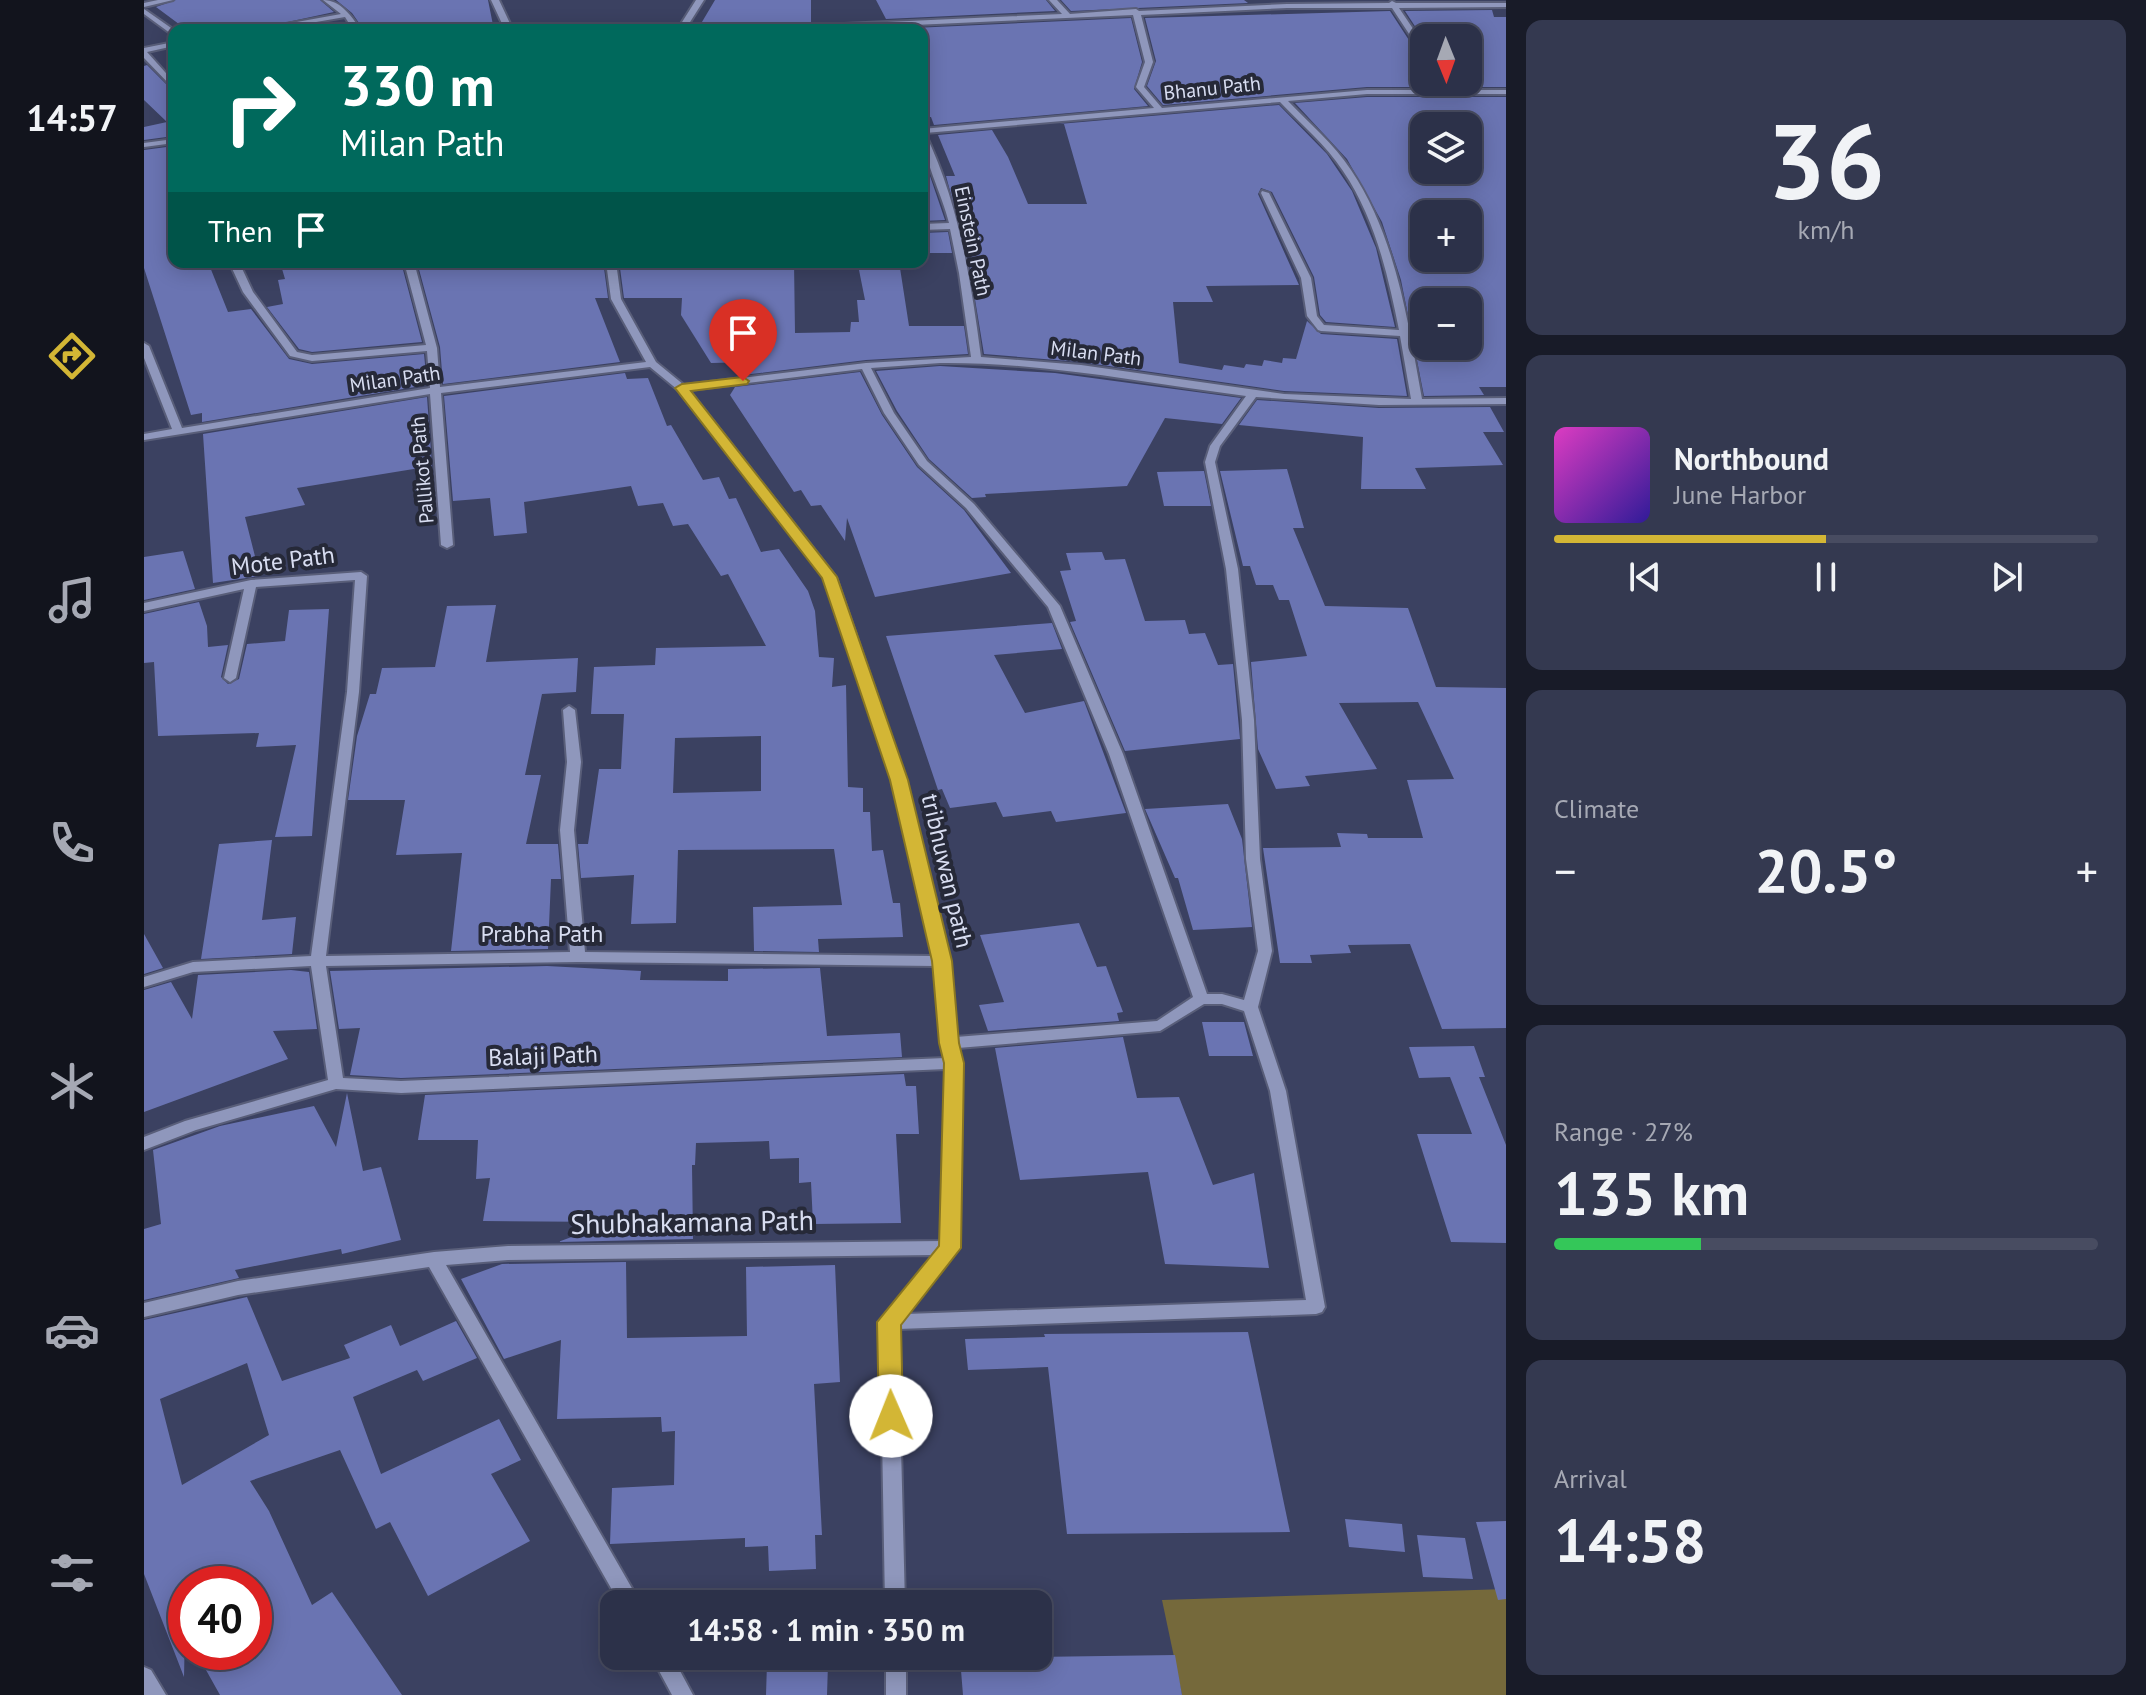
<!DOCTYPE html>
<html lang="en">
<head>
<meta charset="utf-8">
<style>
  :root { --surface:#2c3149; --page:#343950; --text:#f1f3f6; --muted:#a6a9b4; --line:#484c61; --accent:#d3b635 }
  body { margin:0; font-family:"PT Sans",sans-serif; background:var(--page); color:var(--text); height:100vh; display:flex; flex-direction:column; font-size:30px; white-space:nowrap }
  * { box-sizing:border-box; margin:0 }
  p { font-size:26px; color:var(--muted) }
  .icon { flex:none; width:44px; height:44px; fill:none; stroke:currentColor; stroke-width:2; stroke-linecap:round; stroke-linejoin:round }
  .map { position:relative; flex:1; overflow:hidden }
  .side { display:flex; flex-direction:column; gap:20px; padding:20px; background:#181b28; width:640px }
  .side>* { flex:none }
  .hud { position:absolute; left:24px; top:24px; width:760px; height:244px; border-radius:16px; box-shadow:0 4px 20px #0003,0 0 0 2px var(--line); background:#00695c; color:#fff; overflow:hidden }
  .needle { width:52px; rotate:179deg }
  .tools { position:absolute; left:1266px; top:24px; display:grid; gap:16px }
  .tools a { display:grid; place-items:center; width:72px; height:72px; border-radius:16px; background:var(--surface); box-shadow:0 4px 20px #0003,0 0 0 2px var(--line); font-size:40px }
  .speed { position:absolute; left:24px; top:1566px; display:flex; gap:16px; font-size:40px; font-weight:700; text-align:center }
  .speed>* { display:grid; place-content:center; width:104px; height:104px; border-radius:50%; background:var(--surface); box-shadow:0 4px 20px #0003,0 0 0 2px var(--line); line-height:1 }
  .speed .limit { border:12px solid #d22; background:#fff; color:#111 }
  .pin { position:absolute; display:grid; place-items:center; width:68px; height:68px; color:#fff; margin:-82px -34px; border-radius:50% 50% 50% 0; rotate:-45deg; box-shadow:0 0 8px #0007 }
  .pin .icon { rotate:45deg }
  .me { position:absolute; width:88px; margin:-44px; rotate:359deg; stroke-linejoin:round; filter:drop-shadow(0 0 6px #0008) }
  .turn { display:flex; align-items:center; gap:28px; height:168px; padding:0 40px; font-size:36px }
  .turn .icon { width:104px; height:104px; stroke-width:2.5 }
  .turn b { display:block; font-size:56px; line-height:68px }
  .then { display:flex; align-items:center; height:76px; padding:0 40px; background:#0003; gap:16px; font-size:30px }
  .big { font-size:60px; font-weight:700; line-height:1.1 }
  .side .card { flex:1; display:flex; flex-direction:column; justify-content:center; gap:12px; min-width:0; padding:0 28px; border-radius:16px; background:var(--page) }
  .side .dial { align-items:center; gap:0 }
  .dial b { font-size:104px; line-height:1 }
  .song { display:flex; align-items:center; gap:24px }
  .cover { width:96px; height:96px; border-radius:12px; background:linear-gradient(135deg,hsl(310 70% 55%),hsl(250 70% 35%)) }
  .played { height:8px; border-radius:4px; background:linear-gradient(90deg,var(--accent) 50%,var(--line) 50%) }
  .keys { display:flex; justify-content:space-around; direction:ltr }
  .heat { display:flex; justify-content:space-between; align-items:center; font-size:44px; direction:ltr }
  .charge { height:12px; border-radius:6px; background:linear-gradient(90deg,#34c759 27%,var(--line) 0) }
  .trip { position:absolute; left:456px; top:1590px; width:452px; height:80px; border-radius:16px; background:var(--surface); box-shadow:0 4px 20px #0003,0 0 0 2px var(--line); font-weight:700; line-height:80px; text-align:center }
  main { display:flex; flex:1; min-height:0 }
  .tab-bar { display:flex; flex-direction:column; width:144px; justify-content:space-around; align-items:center; background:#12141d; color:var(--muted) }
  .tab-bar .icon { width:56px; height:56px }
  .tab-bar .selected { color:var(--accent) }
  .tab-bar b { font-size:36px; color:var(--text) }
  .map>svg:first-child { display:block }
  .green { fill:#75693b }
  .building { fill:#6a74b2; fill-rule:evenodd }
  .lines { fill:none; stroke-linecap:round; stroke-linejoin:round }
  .minor-casing { stroke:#595e79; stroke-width:4 }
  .minor { fill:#8f97bc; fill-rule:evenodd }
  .route { fill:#d3b635; stroke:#897622; stroke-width:2 }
  .labels { text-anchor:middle; stroke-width:8; stroke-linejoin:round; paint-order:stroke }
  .far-street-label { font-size:20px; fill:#d8ddf1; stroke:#262938 }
  .street-label { font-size:24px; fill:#d8ddf1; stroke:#262938 }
  .near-street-label { font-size:28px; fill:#d8ddf1; stroke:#262938 }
</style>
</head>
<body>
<main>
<nav class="tab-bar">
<b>14:57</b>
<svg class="icon selected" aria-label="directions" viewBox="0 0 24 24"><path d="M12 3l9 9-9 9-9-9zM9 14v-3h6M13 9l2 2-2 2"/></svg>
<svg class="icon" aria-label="music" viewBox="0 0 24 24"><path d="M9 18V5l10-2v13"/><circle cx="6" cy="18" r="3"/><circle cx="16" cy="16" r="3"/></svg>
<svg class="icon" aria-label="phone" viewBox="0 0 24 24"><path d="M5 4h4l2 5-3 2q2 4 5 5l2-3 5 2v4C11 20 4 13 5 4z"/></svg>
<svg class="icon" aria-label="climate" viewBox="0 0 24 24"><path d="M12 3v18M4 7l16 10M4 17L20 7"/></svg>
<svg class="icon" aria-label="car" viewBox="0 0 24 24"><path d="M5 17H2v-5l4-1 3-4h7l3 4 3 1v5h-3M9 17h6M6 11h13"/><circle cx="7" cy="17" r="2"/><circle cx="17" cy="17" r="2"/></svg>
<svg class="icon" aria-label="filters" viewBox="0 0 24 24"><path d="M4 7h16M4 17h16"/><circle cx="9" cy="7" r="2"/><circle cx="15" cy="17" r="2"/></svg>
</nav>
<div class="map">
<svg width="1362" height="1695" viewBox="0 0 1362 1695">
  <rect width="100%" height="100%" fill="#3b4161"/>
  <!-- green -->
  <path class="green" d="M1362,1589V1695H1038L1018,1600Z"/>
  <!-- building -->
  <path class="building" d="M32,0H176L190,12L106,30H43L12,7Z
    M192,0H344L349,25L301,30H220L208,13Z
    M571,0H667V23L555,27Z
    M732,0H902L911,11L742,19Z
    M917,0H1100L1104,3L927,11Z
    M1348,10L1350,17H1362V87H1223L1019,105L1003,86L1012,61L1001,18L1246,11L1274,54L1280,55V82H1324V38L1280,40L1261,11Z
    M987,18L998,62L990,89L1004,106L790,125L787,117H778V30L747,29Z
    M3,65L30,92V136L0,140V127L23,122L0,100V66Z
    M1223,97H1362V387H1335L1340,395L1280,396L1257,280L1238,222L1203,159L1151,103ZM1280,126H1324V170H1280ZM1280,214H1324V258H1280ZM1280,302H1324V346H1280Z
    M1135,105L1183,154L1208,191L1232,248L1251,327L1182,322L1176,315L1170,277L1128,192L1117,188L1114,194L1155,285L1062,286L1069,302H1029L1035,363L1078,370L1080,365L1100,368L1102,364L1118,366L1120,360L1138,363L1139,358L1152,359L1163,321L1177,334L1253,339L1263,396L1140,391L937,362L840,354L826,269L828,253H823L802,176H811L794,135L848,130L864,157L884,204H943L920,124H915Z
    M30,146V262H64L84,312L107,309L145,359L168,364L280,354L283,385L58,422V413L47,415L0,268V150Z
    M778,176H786L801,220L778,221Z
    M804,232L808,253H778V233Z
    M136,262H257L278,342L168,352L155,349L123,307L139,304L134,280L141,279Z
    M273,262H327L326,267L445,265V269L460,268L464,298H451L476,362L299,384L296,347Z
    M558,262H650L651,333L706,332L707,322H715L713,300H721L715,270L756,268L765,326H820L824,354L722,360L599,375L608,362L567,363L537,315L538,298H480L476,268L558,266Z
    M796,366L911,373L1097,398L1078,424L1021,418L983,486L841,494L842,497L828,498L785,459L753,411L732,371Z
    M716,372L738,415L773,467L820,510L867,573L731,597L703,518L701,541L677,505L667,506L657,490L650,492L586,395L591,387Z
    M481,373L483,379L504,378L523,426L527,425L559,480L575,477L585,499L592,498L617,552L635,549L664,591L671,611L675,657L690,658L688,687L702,685L704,787L719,788V812H726L728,851L739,850L749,903H756L759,937L674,939L675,952L610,951L609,907L698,905L690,849L534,850L532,923L487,924L490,875L437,878L434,844H444L455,769H477L480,714H447L450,667L511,665L512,648L622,646L584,574L577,576L544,524L529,526L519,503L494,506L487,486L380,502L383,533L350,536L346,498L309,501L300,396ZM617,736V791L529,793L531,738Z
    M283,397L288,466L153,488L161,505L101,517L116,576L69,583L59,434Z
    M1113,400L1235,408L1346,407L1360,432H1339L1359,465L1271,468L1282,489H1217L1219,437L1095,425Z
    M1143,469L1160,528H1149L1181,606L1264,608L1292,687L1362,688V1028L1298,1029L1266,944L1204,945L1207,953L1166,955L1168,963H1136L1119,848L1197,847L1193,833L1223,834L1224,838H1279L1263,780L1310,779L1274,702L1195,703L1233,769L1161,776L1166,786L1132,789L1114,749L1107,662L1163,656L1145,600H1135L1129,585H1112L1106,566H1099L1076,471Z
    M1060,471L1067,506H1020L1013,472Z
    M39,551L51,589L0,600V557Z
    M958,552L961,560L981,559L1001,621L1041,620L1045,634L1061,633L1074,665L1089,664L1096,739L981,751L926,622L932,621L916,571L927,570L922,553Z
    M55,602L63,626L64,647L84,645L77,677L84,684L95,679L103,644L141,641L145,610L185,609L168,836L131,837L152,745L112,747L115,733L14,736L10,662L0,663V614Z
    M352,605L342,662L434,658L432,692L398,694L381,775H397L382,844H414L417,879H407L404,949L307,951L318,853L252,855L261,800H204L213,736L226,694H232L238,668L291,667L303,606Z
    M908,623L918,649L850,655L881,713L940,701L982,813L912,822L907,811L859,817L852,802L806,808L798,789L794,790L742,636Z
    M1084,804L1098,839L1108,927L1049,930L1034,878H1031L1001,809Z
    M128,840L118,920L152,917L148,954L57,959L75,844Z
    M935,923L953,967L962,966L979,1012L973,1013L975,1021L844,1031L835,1005L860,1002L836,935Z
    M0,934L19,968L0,974Z
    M403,966L497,971L496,980L584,981V969L676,968L683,1036L756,1033L758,1057L257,1078L206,1075L216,1028L195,1029L186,971Z
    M147,970L165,972L173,1029L129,1031L144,1059L0,1112V990L27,982L48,1019L54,975Z
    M1058,1022H1100L1109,1056H1065Z
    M979,1037L993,1098L1035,1097L1069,1185L1110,1173L1125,1268L1021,1264L1004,1172L876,1180L851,1048Z
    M1330,1046L1341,1077H1335L1362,1145V1243L1307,1242L1273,1134H1328L1306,1077L1275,1078L1265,1047Z
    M760,1074L762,1086H772L775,1134H752L757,1223L669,1224L667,1182L655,1183V1158L626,1159L625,1141L552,1143L551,1165H548L549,1239L414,1242L468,1222L339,1221L346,1178L332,1179L334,1140H274L281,1095Z
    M203,1093L219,1171L237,1167L257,1240L198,1254L197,1249L91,1270L95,1278L0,1300V1229L17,1224L9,1150L76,1126L170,1106L192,1147Z
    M482,1262L483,1338L603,1336L602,1267L691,1265L696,1382L670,1384L678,1535H671L672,1569L625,1571L624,1546L601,1547V1538L466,1544L468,1488L530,1485L531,1431L518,1432L517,1417L413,1419L417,1340L360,1359L317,1279L358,1264Z
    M103,1297L138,1381L206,1358L200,1345L247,1325L256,1346L312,1321L333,1358L279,1381L273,1370L209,1397L237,1474L355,1419L377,1460L347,1474L386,1541L284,1596L246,1522L232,1529L196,1450L106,1481L125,1511L168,1605L188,1592L258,1695H76L62,1670L91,1652H110V1584H42L40,1677L0,1574V1320ZM103,1363L125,1435L38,1485L16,1399Z
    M1104,1332L1146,1532L923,1534L904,1367L824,1370L821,1339L901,1337L900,1334Z
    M1201,1519L1258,1524L1261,1552L1205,1547Z
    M1362,1521V1599L1354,1600L1332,1522Z
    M1273,1535L1321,1538L1329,1579L1279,1577Z
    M1031,1655L1038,1695H819L816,1658Z
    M623,1663L684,1664L683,1695H622Z"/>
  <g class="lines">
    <defs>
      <path id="minor" d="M14,0H29L0,7V3Z
        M179,0C197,0 208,17 217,30H209L201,17L126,30H109L197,14Z
        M347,0H355L369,30H361Z
        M552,0H560L541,30H533Z
        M905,0H913L926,14L992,9L995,11L1143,4L1245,3L1248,1L1252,3H1362V7L1255,8L1280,45V52H1277L1248,8H1143L997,15L1009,62L1000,87L1018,108L1223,90H1362V94H1223L1144,101C1165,123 1190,144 1207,170C1252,237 1264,322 1278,399L1362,398V404L1235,405L1112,397L1076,446L1071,462L1094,569L1110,720L1116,859L1128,951L1114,1007L1142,1091L1181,1307L1178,1312L1172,1314L754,1329L761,1604H741L736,1322L790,1255L364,1260L302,1265L497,1604H476L285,1267L94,1295L0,1317V1303L94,1281L290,1252L364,1246L798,1241L802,1069L257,1093L192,1089L52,1130L0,1150V1137L41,1121L184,1080L167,966L49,972L0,987V977L49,962L167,956L203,692L211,580L112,587L92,678L86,682L80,678L100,589L0,611V603L107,580L217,572L223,576L215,692L182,956L426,952L416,830L423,762L419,710L425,706L431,710L437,762L430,830L441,952L789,956L748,780L680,577L534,390L506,367L297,393L309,545L303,548L297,545L286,394L0,440V434L28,429L0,358V343L5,346L38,428L286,388L283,351L168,361L146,356L99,292L85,262H95L109,292L153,352L168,355L282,345L260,262H270L293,348L296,387L502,362L467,299L462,262H472L477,299L512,362L540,385L722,363L827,357L815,273L806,229L778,230V224L805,223C798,194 778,157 778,129L1010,108L992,87L1001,62L989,15L661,30H609L613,28L918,14ZM1136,102C1157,124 1182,145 1199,171C1231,218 1244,275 1255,330L1180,325L1173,316L1167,278L1125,193L1118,191L1117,193L1157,278L1163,316L1174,330L1177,331L1256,336L1267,399L1140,394L937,365L837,357C827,281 815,203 781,133ZM796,363C900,362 1000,383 1102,396L1066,446L1061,462L1082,569L1098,720L1102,859L1114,951L1100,1000L1078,994H1063L979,754L916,606L830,504L783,461L750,413L727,368ZM718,369L740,413L775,465L822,508L904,607L965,754L1049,997L1013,1021L812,1037L805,961L762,780L692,577L545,390ZM434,962L791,966L797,1043L801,1058L257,1081L199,1078L182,966ZM1060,1004H1078L1100,1011L1126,1091L1162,1300L762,1314L815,1248L818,1063L814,1048L1016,1031Z
        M0,9L30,30V36L0,14Z
        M30,42V46L3,52L30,82V89L0,58V48Z
        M30,139V143L0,147V143Z
        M507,1656H528L549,1695H528Z
        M742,1656H762V1695H742Z
        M0,1667L7,1670L22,1695H0Z"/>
    </defs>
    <!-- minor casing -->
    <use href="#minor" class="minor-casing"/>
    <!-- minor -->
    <use href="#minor" class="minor"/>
  </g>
  <!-- route -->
  <path class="route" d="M599,377L605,381L603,384L547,391L693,577L764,780L808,961L815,1043L820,1063L817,1248L757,1325L759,1416L755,1424L747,1427L738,1424L735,1416L733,1322L795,1246L800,1063L795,1043L788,961L746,780L678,578L531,388L538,384Z"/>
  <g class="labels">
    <!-- far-street labels -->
    <g class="far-street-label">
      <text transform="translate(1068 88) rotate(-6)" y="7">Bhanu Path</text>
      <text transform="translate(829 241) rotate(78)" y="7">Einstein Path</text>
      <text transform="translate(952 353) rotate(7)" y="7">Milan Path</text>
      <text transform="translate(251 379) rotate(-8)" y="7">Milan Path</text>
      <text transform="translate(278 470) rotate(-95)" y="7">Pallikot Path</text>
    </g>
    <!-- street labels -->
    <g class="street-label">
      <text transform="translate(139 561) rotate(-7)" y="8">Mote Path</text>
      <text transform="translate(803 871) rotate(77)" y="8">tribhuwan path</text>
      <text x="398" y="942">Prabha Path</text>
      <text transform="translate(399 1056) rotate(-2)" y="8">Balaji Path</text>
    </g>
    <!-- near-street labels -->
    <g class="near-street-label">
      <text transform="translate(548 1222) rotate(-1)" y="10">Shubhakamana Path</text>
    </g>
  </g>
</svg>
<div class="tools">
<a><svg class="needle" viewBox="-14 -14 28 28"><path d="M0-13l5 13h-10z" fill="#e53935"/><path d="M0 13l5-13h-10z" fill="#a6a9b4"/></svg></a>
<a><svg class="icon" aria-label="layers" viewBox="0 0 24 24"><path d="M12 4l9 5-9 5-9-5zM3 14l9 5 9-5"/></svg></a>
<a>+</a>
<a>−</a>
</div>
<div class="speed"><div class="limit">40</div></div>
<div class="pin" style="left:599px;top:381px;background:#d93025"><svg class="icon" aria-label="arrive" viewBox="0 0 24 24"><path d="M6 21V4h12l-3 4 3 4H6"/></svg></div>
<svg class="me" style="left:747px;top:1416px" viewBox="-20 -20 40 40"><circle r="19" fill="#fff"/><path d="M0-13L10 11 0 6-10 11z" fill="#d3b635"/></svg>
<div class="trip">14:58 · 1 min · 350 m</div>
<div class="hud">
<div class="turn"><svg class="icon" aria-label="right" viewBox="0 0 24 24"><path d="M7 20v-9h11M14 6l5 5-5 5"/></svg><div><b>330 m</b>Milan Path</div></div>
<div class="then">Then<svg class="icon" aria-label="arrive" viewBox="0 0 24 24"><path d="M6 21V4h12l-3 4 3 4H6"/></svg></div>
</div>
</div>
<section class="side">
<div class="card dial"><b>36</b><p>km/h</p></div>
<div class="card">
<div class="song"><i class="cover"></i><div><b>Northbound</b><p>June Harbor</p></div></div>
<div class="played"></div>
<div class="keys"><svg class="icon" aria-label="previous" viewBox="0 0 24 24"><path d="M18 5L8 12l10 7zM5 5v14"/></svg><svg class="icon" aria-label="pause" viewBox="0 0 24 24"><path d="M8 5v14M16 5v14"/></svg><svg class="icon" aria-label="next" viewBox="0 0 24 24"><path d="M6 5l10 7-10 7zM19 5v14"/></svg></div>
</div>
<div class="card"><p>Climate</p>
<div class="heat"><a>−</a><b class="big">20.5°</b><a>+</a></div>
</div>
<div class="card"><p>Range · 27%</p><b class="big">135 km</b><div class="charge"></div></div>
<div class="card"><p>Arrival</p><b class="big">14:58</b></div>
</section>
</main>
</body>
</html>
